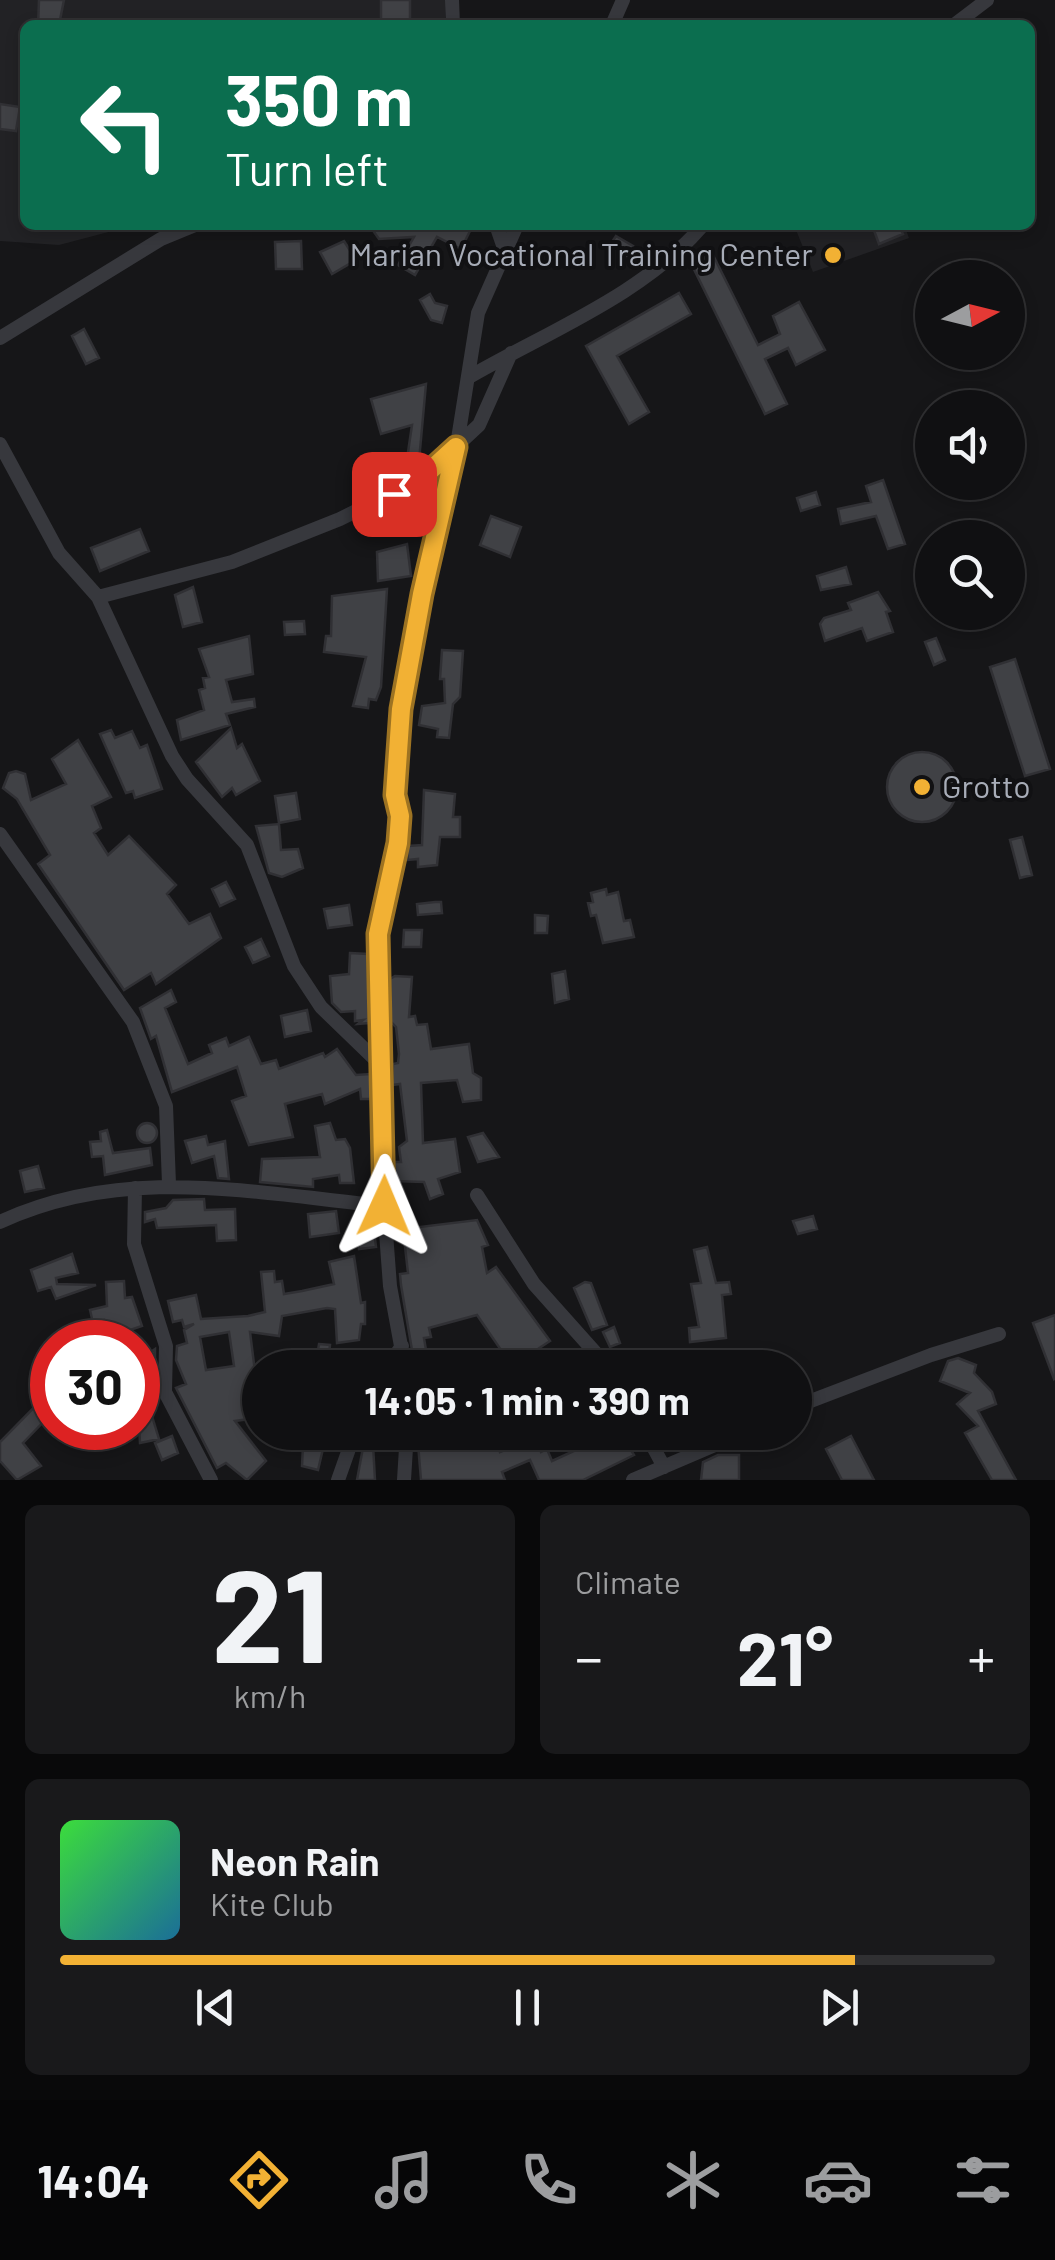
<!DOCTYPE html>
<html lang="en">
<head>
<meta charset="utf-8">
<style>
  :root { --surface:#101012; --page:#19191b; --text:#f1f3f6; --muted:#9c9d9f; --line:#303032; --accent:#f2b134 }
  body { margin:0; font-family:Barlow,sans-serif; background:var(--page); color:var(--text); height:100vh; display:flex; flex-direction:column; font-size:38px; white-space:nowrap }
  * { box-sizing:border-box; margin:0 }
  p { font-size:32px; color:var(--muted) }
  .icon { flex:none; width:55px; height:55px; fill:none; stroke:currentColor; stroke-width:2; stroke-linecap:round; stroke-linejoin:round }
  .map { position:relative; height:1480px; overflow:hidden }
  .details { display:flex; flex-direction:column; gap:25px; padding:25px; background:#09090a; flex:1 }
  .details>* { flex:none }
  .top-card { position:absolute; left:20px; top:20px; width:1015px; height:210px; border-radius:15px; box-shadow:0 5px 15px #0003,0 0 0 2px var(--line); background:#0b6e4f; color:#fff; overflow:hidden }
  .needle { width:65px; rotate:83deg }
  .controls { position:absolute; left:915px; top:260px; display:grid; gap:20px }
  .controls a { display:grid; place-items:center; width:110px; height:110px; border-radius:50%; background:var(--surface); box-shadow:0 5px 15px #0003,0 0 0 2px var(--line); font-size:50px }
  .speed { position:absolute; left:30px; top:1320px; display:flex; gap:20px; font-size:50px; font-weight:700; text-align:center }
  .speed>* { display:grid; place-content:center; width:130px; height:130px; border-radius:50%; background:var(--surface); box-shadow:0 5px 15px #0003,0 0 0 2px var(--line); line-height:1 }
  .speed .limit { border:15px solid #d22; background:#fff; color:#111 }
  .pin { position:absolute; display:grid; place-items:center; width:85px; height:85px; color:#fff; margin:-42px; border-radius:20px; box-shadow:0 5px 15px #0006 }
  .me { position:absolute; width:110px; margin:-55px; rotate:1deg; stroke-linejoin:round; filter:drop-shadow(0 0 8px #0008) }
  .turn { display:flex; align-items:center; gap:35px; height:210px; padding:0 40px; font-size:45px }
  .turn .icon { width:130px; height:130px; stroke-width:2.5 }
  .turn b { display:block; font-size:70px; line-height:85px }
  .big { font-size:75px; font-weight:700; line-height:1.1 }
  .details .tile { flex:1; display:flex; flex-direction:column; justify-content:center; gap:15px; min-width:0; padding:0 35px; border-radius:15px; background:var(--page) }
  .details .dial { align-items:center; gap:0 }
  .dial b { font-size:130px; line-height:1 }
  .song { display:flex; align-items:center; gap:30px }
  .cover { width:120px; height:120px; border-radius:15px; background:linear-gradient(135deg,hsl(120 70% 55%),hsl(200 70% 35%)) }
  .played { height:10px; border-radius:5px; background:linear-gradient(90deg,var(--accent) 85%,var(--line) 85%) }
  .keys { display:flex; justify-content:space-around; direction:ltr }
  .heat { display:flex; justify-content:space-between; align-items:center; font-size:55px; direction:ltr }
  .details .tiles { flex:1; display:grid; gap:25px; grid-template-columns:1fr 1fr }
  .tile:last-child { grid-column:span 2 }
  .trip { position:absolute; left:242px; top:1350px; width:570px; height:100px; border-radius:50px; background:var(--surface); box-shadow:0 5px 15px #0003,0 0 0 2px var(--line); font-weight:700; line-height:100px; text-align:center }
  .tabs { display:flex; height:160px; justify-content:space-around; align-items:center; background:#060607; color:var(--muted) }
  .tabs .icon { width:70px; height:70px }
  .tabs .active { color:var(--accent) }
  .tabs b { font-size:45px; color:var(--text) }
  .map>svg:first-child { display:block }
  .built { fill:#222225 }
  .building { fill:#404145; stroke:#303034; stroke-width:2.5; fill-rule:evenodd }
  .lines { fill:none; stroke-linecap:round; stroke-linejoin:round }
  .street { stroke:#37383d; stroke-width:14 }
  .route-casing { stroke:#9d7322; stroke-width:25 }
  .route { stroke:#f2b134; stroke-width:18 }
  .poi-dot { fill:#f2b134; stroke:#111113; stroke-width:4 }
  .labels { text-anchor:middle; stroke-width:8; stroke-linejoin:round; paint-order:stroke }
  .poi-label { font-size:32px; fill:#a8adb8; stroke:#111113; text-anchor:end }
</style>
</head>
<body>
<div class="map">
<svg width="1055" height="1480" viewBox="0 0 1055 1480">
  <rect width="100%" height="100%" fill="#161618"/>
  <!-- built -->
  <path class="built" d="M0,0H446L445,25H25V225H135L59,245L0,241Z
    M794,225H904L909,238L813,272Z"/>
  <!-- building -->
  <path class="building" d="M39,0H64L59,25H38Z
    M381,0H410V25H381Z
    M0,104L20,107L16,131L0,129Z
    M369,225H473L461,249L437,237L415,275L398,265L414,237L379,239Z
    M872,225H899L903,234L879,244Z
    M616,236L633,246L627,256L610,245Z
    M301,241L302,269H276L275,242Z
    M344,241L356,260L332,274L320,252Z
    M710,249L758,345L780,334L773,316L799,302L825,350L796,365L788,348L765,359L787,404L765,414L689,259Z
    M679,293L691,314L617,356L649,412L629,424L586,346Z
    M430,294L435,303L447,306L442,323L431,320L420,300Z
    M84,329L99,358L86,364L72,336Z
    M426,384L419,461L407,459L412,425L381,434L371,399Z
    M883,480L905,544L888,549L876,516L841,524L838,509L871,502L866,486Z
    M816,492L820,505L801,511L797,498Z
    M491,516L521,527L510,557L480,545Z
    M140,529L149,551L100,571L91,548Z
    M407,544L411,576L378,581L377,552Z
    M846,567L851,584L821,590L817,576Z
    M193,587L202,622L183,627L175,595Z
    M387,589L381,687L376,700L369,699L368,708L353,706L366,657L324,652L326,636H331L332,596Z
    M878,592L890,611L886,612L893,632L867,641L862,628L825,641L820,624L824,618L851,610L848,603Z
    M304,621L305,634L285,635L284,622Z
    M249,636L253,674L226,680L232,702L254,699L255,707L226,714L230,725L181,740L177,720L204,710L199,690L205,688L203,678L209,677L199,649Z
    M936,638L945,660L934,665L925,642Z
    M442,650L463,651L460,697L453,704L449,738L437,737L438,729L419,725L422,706L445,703L444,679H440Z
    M1015,659L1050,769L1025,776L990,667Z
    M231,728L237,748L242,744L260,781L236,795L232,788L222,797L196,762Z
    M111,730L115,738L132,731L140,748L147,745L162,789L135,798L133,791L126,793L100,734Z
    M78,740L111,797L92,806L101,828L94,833L108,855L129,836L176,885L167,894L189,924L210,914L221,938L156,984L151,973L124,990L38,864L50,855L17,799L3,788L9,773L16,771L25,774L31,800L66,784L52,759Z
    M887 787a35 35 0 1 1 70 0a35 35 0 1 1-70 0Z
    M424,790L455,794L453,817H460V837H440L437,865L418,867V859L408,860L407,852L408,846L422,845Z
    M296,793L300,819L279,823L275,796Z
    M279,824L281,850L298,849L303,868L282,877L269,873L256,826Z
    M1022,837L1032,875L1020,878L1010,840Z
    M226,882L235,899L220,906L212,889Z
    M606,889L607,895L618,892L624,921L630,920L634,937L603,943L596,915L591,916L588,903L593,902L591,893Z
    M435,902H441L442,913L418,915L417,904Z
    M349,905L352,925L328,928L324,909Z
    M535,915L548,916L547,933H535Z
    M404,930H422L421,947H403Z
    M261,939L269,956L253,963L245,947Z
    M350,953L368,954L369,1023L358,1024L363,1020L355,1021V1011L341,1012L332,1003L330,976L349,974Z
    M565,971L569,999L555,1003L552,974Z
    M395,976L412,977L409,1017L415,1016L417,1025L427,1024L431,1049L469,1044L473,1073L481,1078V1100L463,1102L457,1080L421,1083L423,1143L455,1139L460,1172L438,1179L443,1194L430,1199L424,1182L394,1181V1162H401L399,1147L407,1141L400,1084L392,1085L393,1064L398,1063L399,1054L396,1027L391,1022L390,979Z
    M171,990L176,1002L165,1008L188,1064L212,1053L209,1045L226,1038L229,1046L249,1037L261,1064L276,1060L279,1069L323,1053L325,1057L337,1049L356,1075L370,1074L371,1099H361L360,1089L325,1104L322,1094L285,1104L293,1137L249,1145L232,1101L246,1096L237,1067L172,1092L156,1036L151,1039L140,1008Z
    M307,1010L311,1031L285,1037L281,1016Z
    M137 1133a10 10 0 1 1 20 0a10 10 0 1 1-20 0Z
    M330,1123L336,1140L345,1139L350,1148L354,1183H340L339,1175L313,1179V1187L260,1182L262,1159L320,1157L315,1126Z
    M107,1130L113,1153L150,1148L152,1165L105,1175L103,1156L92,1157L90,1142L101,1141L100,1132Z
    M483,1133L499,1157L478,1162L468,1137Z
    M206,1136L208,1145L225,1141L229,1179L218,1178L214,1156L192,1163L185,1141Z
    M38,1166L44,1188L25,1192L20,1171Z
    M204,1199L205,1210L235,1209L236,1240L217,1241L216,1225L157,1228L155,1219L145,1222V1212L166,1208L173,1200Z
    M336,1211L339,1233L310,1237L308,1214Z
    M813,1216L817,1229L798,1234L793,1221Z
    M477,1220L488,1245L482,1247L487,1273L496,1267L550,1341L512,1366L477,1315L429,1328L431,1337L424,1338L429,1368H415L401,1285L400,1274L408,1273L403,1229Z
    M373,1221L376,1247L359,1249L356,1223Z
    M707,1247L716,1283L729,1282L731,1294L722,1295L726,1338L690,1342L689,1328L699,1327L691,1284L701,1283L694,1250Z
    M72,1254L78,1273L56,1278L57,1284L96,1285L56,1299L51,1287L38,1291L31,1270Z
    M354,1256L361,1303L365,1302V1324H361L359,1340L337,1343L335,1309L327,1308L282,1316L279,1336L250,1332L260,1411L257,1418L235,1421L266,1461L247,1480L226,1463L217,1468L176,1388L186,1384L176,1360L177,1346L187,1343L184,1330L194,1324L184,1327L182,1320L173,1322L168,1301L196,1295L201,1319L248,1316L265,1312L261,1272L274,1271L275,1282L282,1281L284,1294L302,1291L334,1284L329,1262ZM229,1332L234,1366L206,1370L200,1337Z
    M124,1281L125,1298L132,1297L142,1326L124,1332L126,1342H110L104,1320L93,1323L90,1310L107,1306L106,1282Z
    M585,1282L591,1283L607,1325L592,1330L574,1288Z
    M1055,1315V1378L1054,1379L1033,1323Z
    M614,1327L620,1343L610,1347L603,1332Z
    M319,1344L330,1345L328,1364L316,1362Z
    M138,1346L143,1357L155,1349V1365L147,1367L155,1395L142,1401L138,1391Z
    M958,1358L976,1365L974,1373L992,1392L996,1404L978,1411L1016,1480H992L965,1433L978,1426L957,1404L970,1393L940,1381L948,1361Z
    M52,1389V1413L23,1443L41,1466L17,1480L0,1461V1442Z
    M148,1403L159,1439L140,1443L138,1407Z
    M74,1428H108L109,1442L74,1443Z
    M313,1432H327L318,1470L302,1466L303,1445Z
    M433,1432H496L500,1452L536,1438L541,1452L547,1449L552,1461L615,1432L622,1435L634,1455L583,1480H539L530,1460L502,1472L505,1480H421L418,1444L436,1443Z
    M172,1436L178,1453L162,1460L155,1443Z
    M851,1436L874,1480H842L826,1449Z
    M364,1442L373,1444L375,1480H357Z
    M718,1455H739V1480H701L703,1462Z"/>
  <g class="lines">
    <!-- street -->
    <path class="street" d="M452,0L453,25
      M612,25L623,0
      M954,25L987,0
      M496,225L504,248
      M0,338L161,239L195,225
      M471,376C549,331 644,294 703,225
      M0,444L59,553L98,597L172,756L187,779L247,845L294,966L321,1007L383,1067
      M98,597L232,562L340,519L422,478L479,425L511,353
      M0,834L133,1022L166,1106L169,1184
      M135,1188L134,1244L166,1346L165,1392L211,1480
      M477,1195L534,1284L609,1368
      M0,1222C125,1164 253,1193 384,1206
      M603,1357L633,1368
      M386,1368L402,1346
      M405,1368L390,1286L384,1206L378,934L398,843L400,816L395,795L401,709L422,594L453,470L478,313L517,225
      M795,1407L931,1355L999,1334
      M645,1432L664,1467
      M338,1480L355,1432
      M404,1480L407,1432
      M633,1480L745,1432"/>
  </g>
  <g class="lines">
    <defs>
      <path id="route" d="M384,1206L378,934L398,843L400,816L395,795L401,709L422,594L456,447L422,478L394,494"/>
    </defs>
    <!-- route casing -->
    <use href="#route" class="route-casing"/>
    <!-- route -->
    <use href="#route" class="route"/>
  </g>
  <!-- markers -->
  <g class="poi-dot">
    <circle cx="833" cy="255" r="10"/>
    <circle cx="922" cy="787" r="10"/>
  </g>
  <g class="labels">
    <!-- poi labels -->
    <g class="poi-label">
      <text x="813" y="266">Marian Vocational Training Center</text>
      <text x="942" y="798" text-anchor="start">Grotto</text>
    </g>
  </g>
</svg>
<div class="controls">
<a><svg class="needle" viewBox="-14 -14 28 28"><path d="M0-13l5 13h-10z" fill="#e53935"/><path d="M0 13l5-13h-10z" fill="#9c9d9f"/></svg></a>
<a><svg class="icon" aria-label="sound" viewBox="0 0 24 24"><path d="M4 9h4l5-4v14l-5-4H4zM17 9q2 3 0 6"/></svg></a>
<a><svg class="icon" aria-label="search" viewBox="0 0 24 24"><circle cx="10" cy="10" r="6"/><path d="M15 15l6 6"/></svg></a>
</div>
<div class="speed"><div class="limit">30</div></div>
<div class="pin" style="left:394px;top:494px;background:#d93025"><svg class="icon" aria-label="arrive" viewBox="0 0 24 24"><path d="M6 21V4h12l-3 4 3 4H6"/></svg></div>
<svg class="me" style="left:384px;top:1206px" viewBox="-20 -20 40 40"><path d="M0-17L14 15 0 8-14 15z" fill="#f2b134" stroke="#fff" stroke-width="4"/></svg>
<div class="trip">14:05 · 1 min · 390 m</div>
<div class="top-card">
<div class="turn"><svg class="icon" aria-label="left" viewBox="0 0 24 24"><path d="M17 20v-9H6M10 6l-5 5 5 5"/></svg><div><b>350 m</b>Turn left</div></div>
</div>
</div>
<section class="details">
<div class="tiles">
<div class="tile dial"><b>21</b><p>km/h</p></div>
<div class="tile"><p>Climate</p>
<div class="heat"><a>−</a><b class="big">21°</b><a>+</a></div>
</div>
<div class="tile">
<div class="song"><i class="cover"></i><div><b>Neon Rain</b><p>Kite Club</p></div></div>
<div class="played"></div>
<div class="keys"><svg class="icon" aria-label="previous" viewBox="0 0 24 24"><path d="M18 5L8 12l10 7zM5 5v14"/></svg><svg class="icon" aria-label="pause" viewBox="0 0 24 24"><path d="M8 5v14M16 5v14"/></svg><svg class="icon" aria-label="next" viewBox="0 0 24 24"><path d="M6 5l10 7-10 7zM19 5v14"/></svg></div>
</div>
</div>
</section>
<nav class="tabs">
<b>14:04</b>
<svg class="icon active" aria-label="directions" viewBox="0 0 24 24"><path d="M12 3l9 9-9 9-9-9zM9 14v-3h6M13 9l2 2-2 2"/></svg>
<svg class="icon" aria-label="music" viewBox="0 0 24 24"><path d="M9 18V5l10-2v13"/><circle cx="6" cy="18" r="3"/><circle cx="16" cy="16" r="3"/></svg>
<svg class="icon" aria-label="phone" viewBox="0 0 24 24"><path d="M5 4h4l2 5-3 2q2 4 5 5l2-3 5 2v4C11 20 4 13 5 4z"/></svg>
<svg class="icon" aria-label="climate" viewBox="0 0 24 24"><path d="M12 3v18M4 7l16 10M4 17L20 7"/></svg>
<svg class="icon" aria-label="car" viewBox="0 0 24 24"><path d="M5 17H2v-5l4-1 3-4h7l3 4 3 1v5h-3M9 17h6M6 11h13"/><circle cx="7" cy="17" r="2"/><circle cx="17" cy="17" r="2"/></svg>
<svg class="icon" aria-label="filters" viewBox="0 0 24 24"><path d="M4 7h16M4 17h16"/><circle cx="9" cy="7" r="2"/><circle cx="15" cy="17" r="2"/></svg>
</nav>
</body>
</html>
